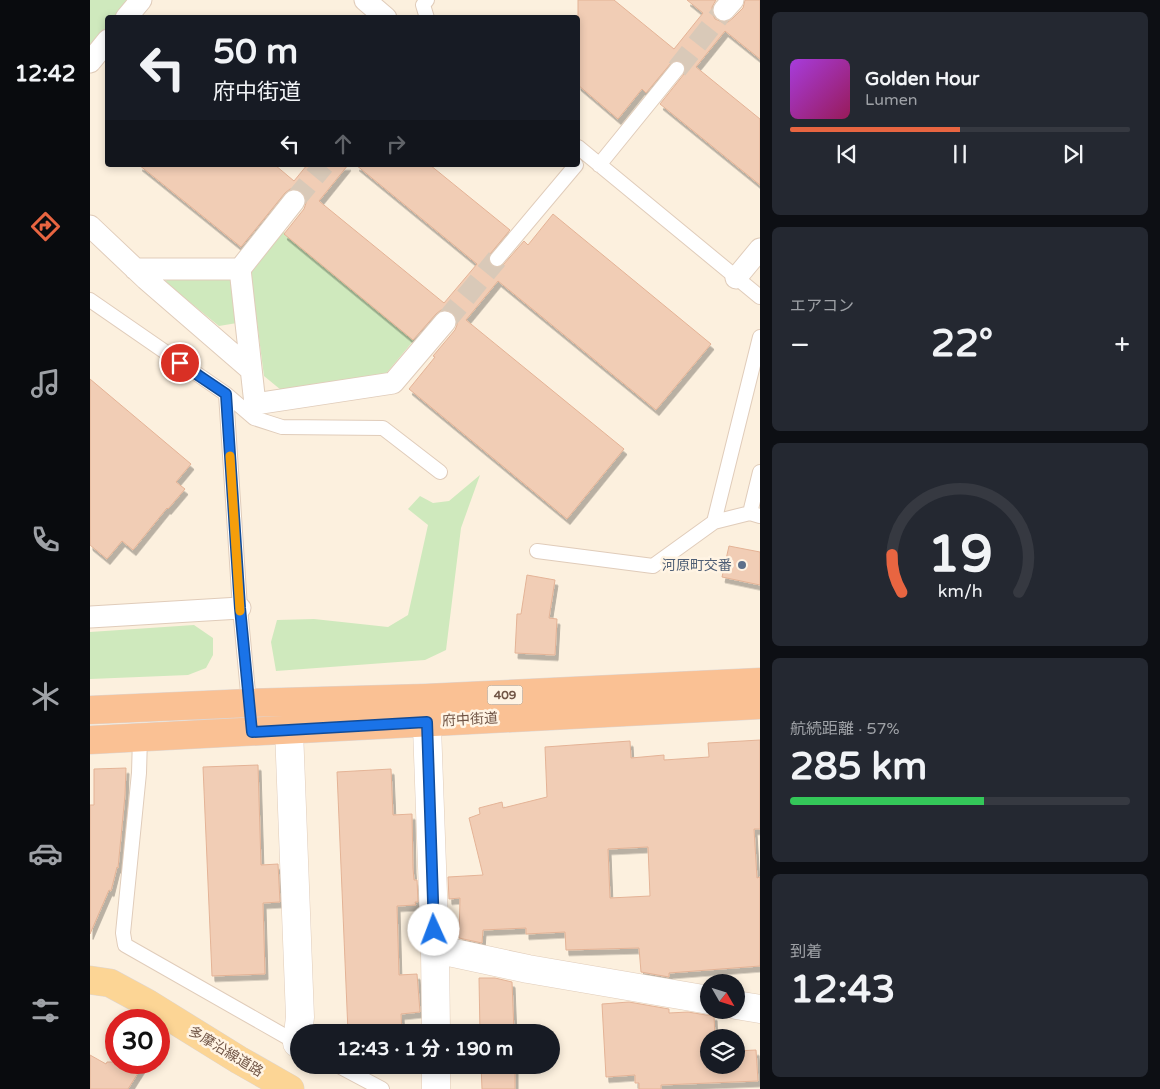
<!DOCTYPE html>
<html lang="ja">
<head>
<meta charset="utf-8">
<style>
  :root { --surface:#171b24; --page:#242831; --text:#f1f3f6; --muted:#9ea1a6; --line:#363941; --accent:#e86541 }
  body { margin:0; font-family:"Varela Round","Noto Sans JP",sans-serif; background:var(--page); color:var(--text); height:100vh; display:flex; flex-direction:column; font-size:19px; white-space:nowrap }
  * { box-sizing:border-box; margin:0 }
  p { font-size:16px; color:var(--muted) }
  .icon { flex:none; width:28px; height:28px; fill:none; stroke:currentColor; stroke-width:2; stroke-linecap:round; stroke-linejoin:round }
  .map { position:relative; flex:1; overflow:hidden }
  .details { display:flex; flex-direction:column; gap:12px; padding:12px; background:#0d0f14; width:400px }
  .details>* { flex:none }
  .hud { position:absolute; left:15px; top:15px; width:475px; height:152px; border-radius:5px; box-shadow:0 2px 8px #0003; background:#171b24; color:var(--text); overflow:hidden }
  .needle { width:32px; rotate:129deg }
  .buttons { position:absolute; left:610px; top:974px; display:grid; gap:10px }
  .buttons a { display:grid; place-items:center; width:45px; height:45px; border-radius:50%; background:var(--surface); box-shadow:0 2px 8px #0003; font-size:25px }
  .speed { position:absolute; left:15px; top:1009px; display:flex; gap:10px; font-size:25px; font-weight:700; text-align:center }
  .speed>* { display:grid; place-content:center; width:65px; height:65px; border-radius:50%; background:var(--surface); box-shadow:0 2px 8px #0003; line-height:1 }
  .speed .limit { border:8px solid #d22; background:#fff; color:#111 }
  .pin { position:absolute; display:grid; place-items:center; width:42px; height:42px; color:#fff; margin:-21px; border:2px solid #fff; border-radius:50%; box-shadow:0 1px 5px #0007 }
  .me { position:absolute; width:55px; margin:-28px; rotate:358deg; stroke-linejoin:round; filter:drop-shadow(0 0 4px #0008) }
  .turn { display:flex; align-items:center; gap:18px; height:105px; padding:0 25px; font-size:22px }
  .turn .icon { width:65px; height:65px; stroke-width:2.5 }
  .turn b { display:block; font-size:35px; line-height:42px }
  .lanes { display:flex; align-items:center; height:48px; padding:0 25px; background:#0003; justify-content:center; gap:25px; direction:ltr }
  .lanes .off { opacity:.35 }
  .big { font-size:38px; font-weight:700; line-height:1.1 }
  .details .widget { flex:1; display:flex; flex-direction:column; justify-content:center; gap:8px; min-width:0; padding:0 18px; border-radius:8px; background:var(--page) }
  .details .dial { align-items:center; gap:0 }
  .dial svg { height:130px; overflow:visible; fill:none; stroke:var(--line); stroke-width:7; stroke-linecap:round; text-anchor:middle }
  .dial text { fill:var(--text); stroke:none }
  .song { display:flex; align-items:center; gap:15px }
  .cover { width:60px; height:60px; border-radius:8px; background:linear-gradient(135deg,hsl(280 70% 55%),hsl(330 70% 35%)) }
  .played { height:5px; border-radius:2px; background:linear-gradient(90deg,var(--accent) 50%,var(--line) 50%) }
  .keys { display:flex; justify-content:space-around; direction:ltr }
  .heat { display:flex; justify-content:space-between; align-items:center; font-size:28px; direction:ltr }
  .charge { height:8px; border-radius:4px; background:linear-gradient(90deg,#34c759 57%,var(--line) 0) }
  .trip { position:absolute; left:200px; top:1024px; width:270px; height:50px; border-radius:25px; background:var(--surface); box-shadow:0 2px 8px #0003; font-weight:700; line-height:50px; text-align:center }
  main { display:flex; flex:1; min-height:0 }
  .menu { display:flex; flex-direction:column; width:90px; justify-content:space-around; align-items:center; background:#090b0e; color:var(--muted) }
  .menu .icon { width:35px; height:35px }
  .menu .current { color:var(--accent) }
  .menu b { font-size:22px; color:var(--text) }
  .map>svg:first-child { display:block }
  .green { fill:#cfe9bd }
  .building { fill:#f1cdb5; stroke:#e4b396; fill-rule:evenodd; filter:url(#shadow) }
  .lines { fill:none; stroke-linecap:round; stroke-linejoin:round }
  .pedestrian-tunnel { stroke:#d9c9b8; stroke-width:21; stroke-dasharray:21 11; stroke-linecap:butt }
  .service-casing { stroke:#e0ccba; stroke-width:16 }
  .pedestrian-casing { stroke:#e0ccba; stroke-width:23 }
  .minor-casing { stroke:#e0ccba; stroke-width:29 }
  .primary-casing { stroke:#ddd6d3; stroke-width:29 }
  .trunk-casing { stroke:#ddd6d3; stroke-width:29 }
  .service { stroke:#fff; stroke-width:14 }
  .pedestrian { stroke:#fff; stroke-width:21 }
  .minor { stroke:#fff; stroke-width:28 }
  .primary { stroke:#fcd595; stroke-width:28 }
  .trunk { stroke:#fac194; stroke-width:28 }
  .route-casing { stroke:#114b97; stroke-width:12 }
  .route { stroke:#1a73e8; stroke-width:9 }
  .slow { stroke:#f59e0b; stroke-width:9 }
  .service-dot { fill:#5c6f8a; stroke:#fff4e4; stroke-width:2 }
  .labels { text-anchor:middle; stroke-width:5; stroke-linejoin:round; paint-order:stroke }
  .shield { fill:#fff4e4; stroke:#9c8575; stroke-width:1 }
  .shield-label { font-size:12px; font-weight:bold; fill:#715546 }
  .service-label { font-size:14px; fill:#4e5e75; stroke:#fff4e4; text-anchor:end }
  .street-label { font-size:14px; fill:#715546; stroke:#fff4e4 }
</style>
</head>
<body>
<main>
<nav class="menu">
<b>12:42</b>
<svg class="icon current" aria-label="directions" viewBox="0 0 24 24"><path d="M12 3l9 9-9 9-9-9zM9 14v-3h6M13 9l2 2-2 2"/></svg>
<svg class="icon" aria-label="music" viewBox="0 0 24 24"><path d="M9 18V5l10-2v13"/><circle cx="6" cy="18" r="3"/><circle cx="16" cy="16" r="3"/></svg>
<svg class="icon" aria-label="phone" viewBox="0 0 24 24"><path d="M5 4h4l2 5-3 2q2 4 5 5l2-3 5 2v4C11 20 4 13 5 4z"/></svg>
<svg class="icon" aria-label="climate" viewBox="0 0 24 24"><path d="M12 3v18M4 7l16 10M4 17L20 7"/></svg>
<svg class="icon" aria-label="car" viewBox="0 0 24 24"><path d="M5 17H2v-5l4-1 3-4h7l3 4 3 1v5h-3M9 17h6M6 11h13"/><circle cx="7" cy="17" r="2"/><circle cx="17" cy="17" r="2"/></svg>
<svg class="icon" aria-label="filters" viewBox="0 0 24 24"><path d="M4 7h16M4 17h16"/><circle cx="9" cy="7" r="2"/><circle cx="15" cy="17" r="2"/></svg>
</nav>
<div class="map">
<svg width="670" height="1089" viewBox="0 0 670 1089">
  <defs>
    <filter id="shadow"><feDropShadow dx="3" dy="5.5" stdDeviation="0" flood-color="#0004"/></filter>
  </defs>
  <rect width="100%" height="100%" fill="#fcf0de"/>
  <!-- green -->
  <path class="green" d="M0,0H41L27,17L18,18L17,29L0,50Z
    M192,230L200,238L324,340L294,376L191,390L174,376L160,269Z
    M83,272L140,273L147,323L129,326L75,282Z
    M390,475L371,528L356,650L335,660L186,671L181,642L187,620L224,619L298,627L318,615L338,525L318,509L330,496L343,503L359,501Z
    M104,625L123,638V655L116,668L98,675L0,679V632Z"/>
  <!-- building -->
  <path class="building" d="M488,0H524L584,49L613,13L597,0H626L622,7V13L625,19L632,22H638L643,18L653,8L655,0H670V59L635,31L606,67L670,119V185L570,104L594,74L595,66L592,62L584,61L581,63L556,93L552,89L528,119L488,85Z
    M49,165H185L204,181L217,165H258L229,201L354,303L387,264L266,165H340L420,230L400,254L399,262L402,266L406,268L413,265L434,241L438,245L463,214L621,344L566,410L408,281L376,320L534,449L477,519L319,389L345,357L343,356L365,330L367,325V318L363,312L358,310H351L346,314L323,340L194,234L214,209L216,203V197L211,191L205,189H200L195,193L151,247Z
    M0,379L101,464L86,482L95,489L78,509L77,508L43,550L32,541L17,559L0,545Z
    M639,546L670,552V585L632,577Z
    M437,575L465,580L459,618L467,619L465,655L425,653L427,614H431Z
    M670,740V829H664L667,878L670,877V966L579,973V977L551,972L549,948L476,950L475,932L436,934V928L393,930L392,943L369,938L370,898L359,899L358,877L393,875L379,818L390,814L389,808L412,802L413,808L457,797L455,747L540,741L541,758L574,755V760L619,757L618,743ZM558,847L560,896L520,898L518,849Z
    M168,765L171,865L188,864L190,902L173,903L175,974L122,976L113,767Z
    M36,768L35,795L28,868L27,867L21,891L19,890L0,934V805H4V769Z
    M301,769L303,815L322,814L323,868L324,880H327L328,902H325L326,905L307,906L309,975L327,974L330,1012L311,1014L312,1032H258L247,772Z
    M389,978H405L422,982L424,1032H390Z
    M539,1002L579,1009V1013L598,1012L616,1015H624L625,1038H619V1065H646V1051L666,1050L668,1081L571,1085V1089H549V1083H545V1075L516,1077L512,1004Z
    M0,1055L16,1064L17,1062H55L38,1089H0Z
    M391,1065H425V1089H392Z"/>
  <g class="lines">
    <!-- pedestrian-tunnel -->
    <path class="pedestrian-tunnel" d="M587,69L634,10
      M204,201L234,165
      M355,322L407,259"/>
    <defs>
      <path id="service" d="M337,18L333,5L337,0
        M488,147L670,297
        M509,165L587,69
        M407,259L486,165
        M0,300L136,394L164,418L192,427L293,428L350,472
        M136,394L150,608L159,703
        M660,513L670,472
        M624,522L670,337
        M447,551L563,566L624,522L660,513L670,516
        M50,738L49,773L33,933L35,945L209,1044
        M247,1065L292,1089"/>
      <path id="pedestrian" d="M275,0L296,18
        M634,10L643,0
        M36,18L51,0
        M0,62L18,40
        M204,201L150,269L165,404L303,383L355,322
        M0,226L56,279L160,369
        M45,269H150
        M646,278L670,249
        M0,617L150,608"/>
      <path id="minor" d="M336,699L345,949L346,1032
        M199,730L210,1017L207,1043
        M345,949L438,969L619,1000
        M646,1005L670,1009
        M346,1065V1089"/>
      <path id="primary" d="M0,980L20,983L57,1003L149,1060L200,1089"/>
      <path id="trunk" d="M0,710L159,703L336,698L670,682
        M0,740L670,705"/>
    </defs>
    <!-- service casing -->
    <use href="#service" class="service-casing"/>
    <!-- pedestrian casing -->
    <use href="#pedestrian" class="pedestrian-casing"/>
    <!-- minor casing -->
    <use href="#minor" class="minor-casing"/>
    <!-- primary casing -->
    <use href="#primary" class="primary-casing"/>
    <!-- trunk casing -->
    <use href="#trunk" class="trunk-casing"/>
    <!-- service -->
    <use href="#service" class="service"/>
    <!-- pedestrian -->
    <use href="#pedestrian" class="pedestrian"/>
    <!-- minor -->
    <use href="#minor" class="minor"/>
    <!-- primary -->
    <use href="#primary" class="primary"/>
    <!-- trunk -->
    <use href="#trunk" class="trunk"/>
  </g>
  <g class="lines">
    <defs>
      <path id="route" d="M90,363L136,394L150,608L162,732L337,722L344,930"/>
    </defs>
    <!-- route casing -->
    <use href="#route" class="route-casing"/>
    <!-- route -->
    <use href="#route" class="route"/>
    <!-- slow -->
    <path class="slow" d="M140,456L150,611"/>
  </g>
  <!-- markers -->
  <circle class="service-dot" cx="652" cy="565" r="5"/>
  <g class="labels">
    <!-- shield labels -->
    <rect class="shield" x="397.5" y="685.5" width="35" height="19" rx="4"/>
    <g class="shield-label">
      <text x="415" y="699">409</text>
    </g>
    <!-- service labels -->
    <g class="service-label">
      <text x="642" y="570">河原町交番</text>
    </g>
    <!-- street labels -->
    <g class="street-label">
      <text transform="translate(380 719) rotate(-3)" y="5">府中街道</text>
      <text transform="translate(136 1051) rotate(31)" y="5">多摩沿線道路</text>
    </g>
  </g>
</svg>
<div class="buttons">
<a><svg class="needle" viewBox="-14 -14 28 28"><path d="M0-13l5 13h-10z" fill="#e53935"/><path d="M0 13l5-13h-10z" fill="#9ea1a6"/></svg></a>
<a><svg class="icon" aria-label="layers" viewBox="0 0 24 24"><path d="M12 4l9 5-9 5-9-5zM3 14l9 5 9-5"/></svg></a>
</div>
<div class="speed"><div class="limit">30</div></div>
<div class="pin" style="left:90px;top:363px;background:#d93025"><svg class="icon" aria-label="arrive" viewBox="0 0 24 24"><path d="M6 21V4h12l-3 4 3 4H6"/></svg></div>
<svg class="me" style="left:344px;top:930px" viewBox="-20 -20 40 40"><circle r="19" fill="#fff"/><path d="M0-13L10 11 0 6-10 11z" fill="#1a73e8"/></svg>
<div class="trip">12:43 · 1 分 · 190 m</div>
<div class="hud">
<div class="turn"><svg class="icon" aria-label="left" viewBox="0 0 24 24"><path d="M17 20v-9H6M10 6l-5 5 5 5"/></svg><div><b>50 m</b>府中街道</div></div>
<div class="lanes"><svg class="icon" aria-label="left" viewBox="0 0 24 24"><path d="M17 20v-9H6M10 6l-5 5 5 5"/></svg><svg class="icon off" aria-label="ahead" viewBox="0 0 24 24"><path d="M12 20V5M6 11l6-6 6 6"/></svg><svg class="icon off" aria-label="right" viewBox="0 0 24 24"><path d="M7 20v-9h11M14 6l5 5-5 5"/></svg></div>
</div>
</div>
<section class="details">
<div class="widget">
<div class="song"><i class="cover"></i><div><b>Golden Hour</b><p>Lumen</p></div></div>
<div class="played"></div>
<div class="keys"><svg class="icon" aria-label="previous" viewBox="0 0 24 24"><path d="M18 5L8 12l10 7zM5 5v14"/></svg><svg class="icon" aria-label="pause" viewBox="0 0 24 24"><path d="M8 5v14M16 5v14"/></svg><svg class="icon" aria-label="next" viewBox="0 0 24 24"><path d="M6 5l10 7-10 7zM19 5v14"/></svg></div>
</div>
<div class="widget"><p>エアコン</p>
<div class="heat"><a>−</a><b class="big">22°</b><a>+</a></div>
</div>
<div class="widget dial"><svg viewBox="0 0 100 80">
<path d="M14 69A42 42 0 1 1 86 69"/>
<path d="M14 69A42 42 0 0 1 8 46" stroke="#e86541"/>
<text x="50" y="56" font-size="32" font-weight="700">19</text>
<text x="50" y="72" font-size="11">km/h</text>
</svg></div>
<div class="widget"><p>航続距離 · 57%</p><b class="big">285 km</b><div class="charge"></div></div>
<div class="widget"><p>到着</p><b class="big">12:43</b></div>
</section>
</main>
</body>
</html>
